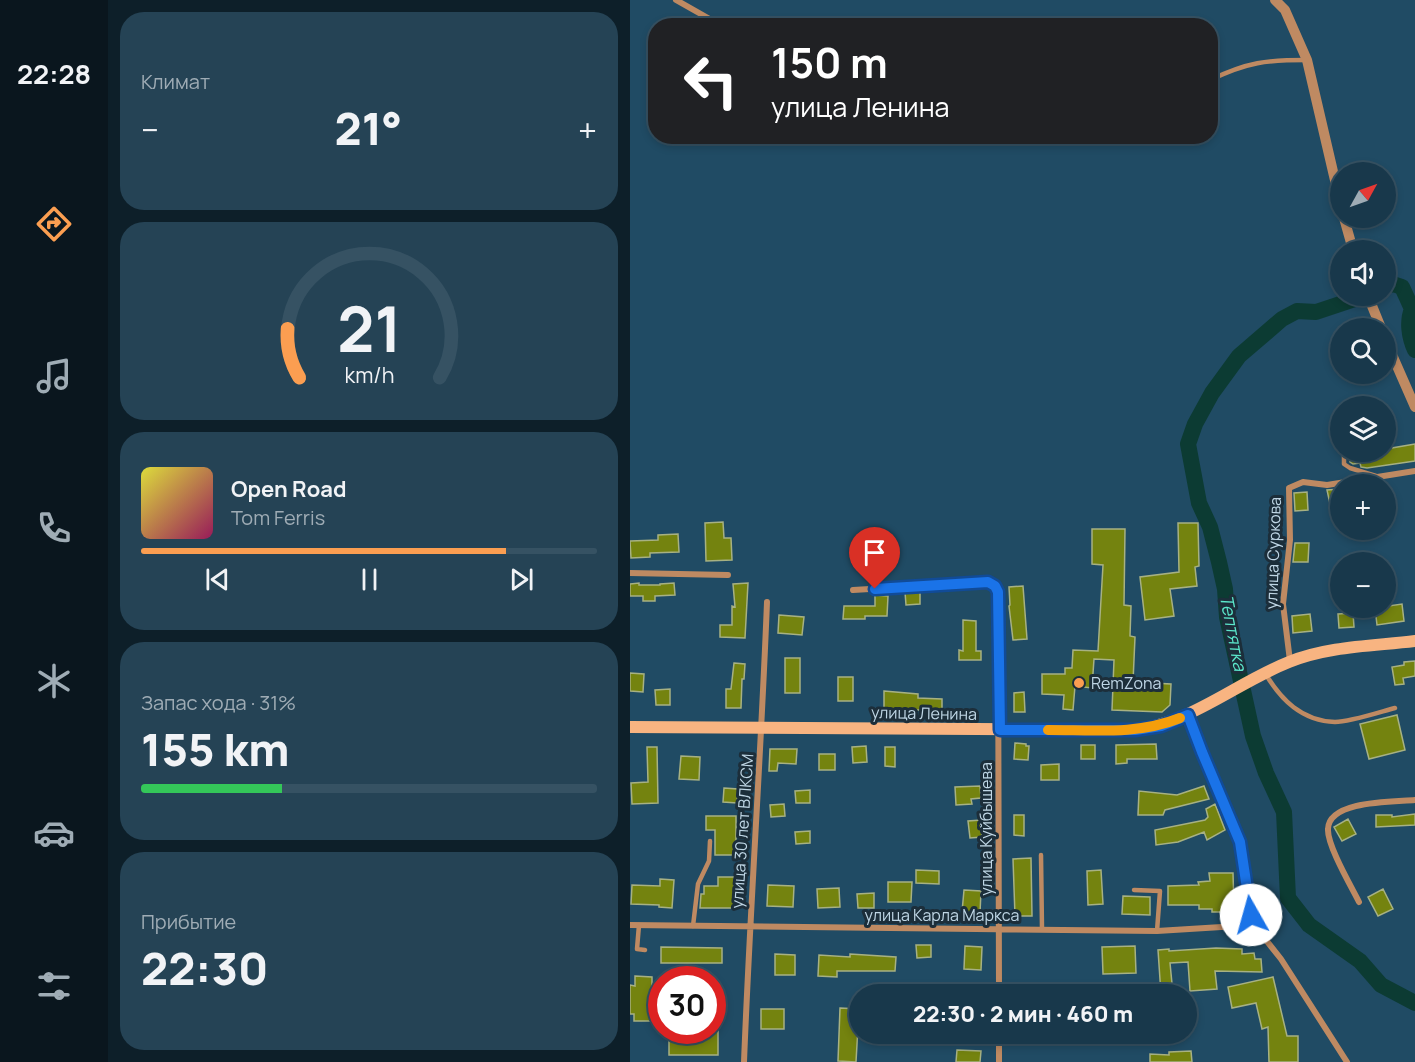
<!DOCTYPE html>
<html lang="ru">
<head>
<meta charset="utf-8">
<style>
  :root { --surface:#18384b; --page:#254355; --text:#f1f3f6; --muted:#9facb5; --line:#365263; --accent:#fb9e51 }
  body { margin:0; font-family:Manrope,sans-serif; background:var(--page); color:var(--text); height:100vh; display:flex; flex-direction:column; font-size:22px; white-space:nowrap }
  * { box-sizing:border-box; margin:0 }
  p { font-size:20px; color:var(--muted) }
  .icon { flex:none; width:33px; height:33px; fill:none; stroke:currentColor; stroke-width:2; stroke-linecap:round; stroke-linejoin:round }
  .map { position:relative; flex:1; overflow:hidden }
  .side { display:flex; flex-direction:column; gap:12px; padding:12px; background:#0d1f29; width:522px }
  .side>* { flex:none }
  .banner { position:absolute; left:18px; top:18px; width:570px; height:126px; border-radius:24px; box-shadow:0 3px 9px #0003,0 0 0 2px var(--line); background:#202124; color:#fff; overflow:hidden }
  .needle { width:39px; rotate:50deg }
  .controls { position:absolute; left:700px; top:162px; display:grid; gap:12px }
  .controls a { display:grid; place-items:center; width:66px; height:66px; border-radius:50%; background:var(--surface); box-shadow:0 3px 9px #0003,0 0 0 2px var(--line); font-size:30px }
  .speed { position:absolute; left:18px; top:966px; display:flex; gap:12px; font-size:30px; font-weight:700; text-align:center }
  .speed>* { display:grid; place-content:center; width:78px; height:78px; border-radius:50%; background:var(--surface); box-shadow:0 3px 9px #0003,0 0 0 2px var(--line); line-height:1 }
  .speed .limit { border:9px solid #d22; background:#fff; color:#111 }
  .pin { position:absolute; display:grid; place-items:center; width:51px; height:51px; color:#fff; margin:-62px -26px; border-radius:50% 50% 50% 0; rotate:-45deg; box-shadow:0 0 6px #0007 }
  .pin .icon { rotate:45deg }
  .me { position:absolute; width:66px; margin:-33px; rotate:353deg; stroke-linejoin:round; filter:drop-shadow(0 0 4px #0008) }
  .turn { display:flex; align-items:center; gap:21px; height:126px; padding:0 24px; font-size:27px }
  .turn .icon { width:78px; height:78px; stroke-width:2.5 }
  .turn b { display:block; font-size:42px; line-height:51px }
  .big { font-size:45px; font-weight:800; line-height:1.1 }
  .side .widget { flex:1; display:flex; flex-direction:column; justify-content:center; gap:9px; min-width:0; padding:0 21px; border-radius:24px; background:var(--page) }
  .side .dial { align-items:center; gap:0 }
  .dial svg { height:156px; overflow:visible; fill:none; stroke:var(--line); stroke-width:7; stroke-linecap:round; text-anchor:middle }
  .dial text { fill:var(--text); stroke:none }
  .song { display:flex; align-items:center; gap:18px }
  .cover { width:72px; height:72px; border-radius:9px; background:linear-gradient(135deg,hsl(60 70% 55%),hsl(330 70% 35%)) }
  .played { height:6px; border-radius:3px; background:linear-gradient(90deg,var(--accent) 80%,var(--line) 80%) }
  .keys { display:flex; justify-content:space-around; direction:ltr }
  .heat { display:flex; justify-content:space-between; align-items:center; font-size:33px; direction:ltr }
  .charge { height:9px; border-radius:4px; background:linear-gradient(90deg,#34c759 31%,var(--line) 0) }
  .trip { position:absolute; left:219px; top:984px; width:348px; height:60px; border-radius:30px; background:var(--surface); box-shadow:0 3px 9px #0003,0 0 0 2px var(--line); font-weight:800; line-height:60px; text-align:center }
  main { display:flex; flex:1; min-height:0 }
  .dock { display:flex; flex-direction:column; width:108px; justify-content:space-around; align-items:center; background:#0a161e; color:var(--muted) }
  .dock .icon { width:42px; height:42px }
  .dock .selected { color:var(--accent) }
  .dock b { font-size:27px; color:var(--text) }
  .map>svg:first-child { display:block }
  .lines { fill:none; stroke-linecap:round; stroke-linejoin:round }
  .river { stroke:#0c3b33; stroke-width:16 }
  .building { fill:#74830f; stroke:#a7b183; stroke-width:1.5 }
  .service { stroke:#bf8a62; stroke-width:4.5 }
  .minor { stroke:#bf8a62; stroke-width:6 }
  .tertiary { stroke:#bf8a62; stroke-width:10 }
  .secondary { stroke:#f8b481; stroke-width:12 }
  .route-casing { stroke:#114b97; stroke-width:15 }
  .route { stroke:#1a73e8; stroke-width:10 }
  .slow { stroke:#f59e0b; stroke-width:10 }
  .poi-dot { fill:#fb9e51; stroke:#1c2e3a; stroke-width:2 }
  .labels { text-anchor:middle; stroke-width:6; stroke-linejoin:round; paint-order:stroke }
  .street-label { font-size:16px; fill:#bfd6e5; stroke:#1c2e3a }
  .poi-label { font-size:16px; fill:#bfd6e5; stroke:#1c2e3a; text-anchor:start }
  .water-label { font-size:18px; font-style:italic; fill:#5ce8cc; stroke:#1c2e3a }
</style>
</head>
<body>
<main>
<nav class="dock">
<b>22:28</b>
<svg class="icon selected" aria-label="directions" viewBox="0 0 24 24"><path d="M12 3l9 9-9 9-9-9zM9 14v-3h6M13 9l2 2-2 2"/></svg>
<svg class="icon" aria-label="music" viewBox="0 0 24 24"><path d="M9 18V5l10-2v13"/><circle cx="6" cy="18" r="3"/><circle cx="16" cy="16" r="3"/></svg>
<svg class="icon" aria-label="phone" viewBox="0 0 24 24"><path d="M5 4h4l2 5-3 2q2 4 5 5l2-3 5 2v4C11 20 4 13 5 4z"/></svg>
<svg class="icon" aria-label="climate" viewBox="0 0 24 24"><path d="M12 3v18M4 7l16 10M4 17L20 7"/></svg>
<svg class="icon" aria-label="car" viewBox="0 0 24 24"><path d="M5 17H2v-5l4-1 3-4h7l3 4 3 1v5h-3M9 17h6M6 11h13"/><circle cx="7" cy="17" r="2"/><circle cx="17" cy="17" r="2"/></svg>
<svg class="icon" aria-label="filters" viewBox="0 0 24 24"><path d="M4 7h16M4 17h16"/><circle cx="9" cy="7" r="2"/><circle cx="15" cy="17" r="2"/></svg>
</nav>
<section class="side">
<div class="widget"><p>Климат</p>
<div class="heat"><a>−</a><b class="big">21°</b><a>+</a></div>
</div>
<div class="widget dial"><svg viewBox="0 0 100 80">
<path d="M14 69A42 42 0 1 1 86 69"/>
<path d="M14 69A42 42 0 0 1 8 44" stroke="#fb9e51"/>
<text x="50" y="56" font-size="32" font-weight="700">21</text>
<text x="50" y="72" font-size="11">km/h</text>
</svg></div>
<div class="widget">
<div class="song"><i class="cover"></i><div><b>Open Road</b><p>Tom Ferris</p></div></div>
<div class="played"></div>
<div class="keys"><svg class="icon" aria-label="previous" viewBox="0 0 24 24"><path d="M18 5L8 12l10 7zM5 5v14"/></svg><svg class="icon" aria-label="pause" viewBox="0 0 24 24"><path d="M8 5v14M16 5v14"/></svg><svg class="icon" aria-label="next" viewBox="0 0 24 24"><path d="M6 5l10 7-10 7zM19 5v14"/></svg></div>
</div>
<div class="widget"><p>Запас хода · 31%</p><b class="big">155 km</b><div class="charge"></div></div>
<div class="widget"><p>Прибытие</p><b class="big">22:30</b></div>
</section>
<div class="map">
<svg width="785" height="1062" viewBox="0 0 785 1062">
  <rect width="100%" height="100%" fill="#204b64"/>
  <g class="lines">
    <!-- river -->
    <path class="river" d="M756,286L763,284L772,287L782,309C777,321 779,337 785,350
      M734,296L686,312L667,311L652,319L609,356L582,393L565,424L558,444L569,503L580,527L589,562L595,589L597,617L623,736L636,773L654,812L658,898L679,925L730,961L751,985L785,1003"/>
  </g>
  <!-- building -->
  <path class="building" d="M785,444V461L737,468L731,467L730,463L723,464L720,462L719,455L738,452H756V449Z
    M711,489V503L700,504L697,490Z
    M677,492L678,510L665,511L664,493Z
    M93,522L94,538H101L102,560L76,561L75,523Z
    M548,523H568L569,566L565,567L567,586L540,589L544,616L515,620L510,577L549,572Z
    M462,529H495L494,605L501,606L500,636L505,637L503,682L541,684L540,705L532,712L482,710L484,660L464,659L462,688L445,686L443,710L433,709L434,695L412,694V674H435V668H442L443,650L468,651L473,565L462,564Z
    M48,534L49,552L20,553V557L1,558L0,541L28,540V535Z
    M665,543H679L678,562H663Z
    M9,583V585H30V584L44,583L45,595L25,596V601H13V596H0V584Z
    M118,583L115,638L90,637V625H102V606L105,607L103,584Z
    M393,586L397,639L383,640L379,606L380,605L379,587Z
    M275,592H290V604L276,605Z
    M245,595L258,596L257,616H235V619H213L214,606H245Z
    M772,604L774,621L747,625L745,608Z
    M723,613L724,627L709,628L708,614Z
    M680,614L682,631L663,633L662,616Z
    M149,615L174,617L172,635L148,633Z
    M333,620L346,621V651H351V660H329V650L333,651Z
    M155,658H170V693H155Z
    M785,661V676L773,678L774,684L765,685L762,667L774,665V662Z
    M104,663L115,664L114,679H112L111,708H96V689H101Z
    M0,673L14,674L13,692L0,691Z
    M208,677H223V701H208Z
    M40,689V705H26L25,690Z
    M254,691L288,694V698L312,699V712H301V710H254Z
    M394,692L395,712H384V693Z
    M767,715L775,750L739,759L730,724Z
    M385,743L396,744V746H399L398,760L384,759Z
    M526,744L527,759H497V763L486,764V745Z
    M451,745H465V759H451Z
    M236,746L237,762L223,763L222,747Z
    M17,747H27L28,803L2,804L1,783L18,782Z
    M255,747H265V767L255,766Z
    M140,749H167L166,764L148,763L147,771H139Z
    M189,754H205V770H189Z
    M51,756L70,757L69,780L49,779Z
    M429,764V780H411V765Z
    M350,786L351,798L341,799L342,804L326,805L325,787Z
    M574,786L579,799L535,810L533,815H508L509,791L547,795Z
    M94,788L108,789L107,803L93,802Z
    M180,790V803H166L165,791Z
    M154,804L155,816L141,817L140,805Z
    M585,804L595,830L577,840L574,832L548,842L526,845L525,830L575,820L578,817L576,809Z
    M785,814V825L746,827V815H762V817Z
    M384,815H394V836L384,835Z
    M76,816H106V855H85V830H76Z
    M718,819L726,834L712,841L704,827Z
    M351,820L352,837L340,838L338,821Z
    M180,831V843L166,844L165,832Z
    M401,858L402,916H385L383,859Z
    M286,870L309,871V884L286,883Z
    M471,870L473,904L458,905L457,871Z
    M579,873H603L604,908H593V912H582V909H569V905H538V886L569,885L568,882L580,881Z
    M88,877H104V908H70L71,894H74V886H88Z
    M30,879L44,880L42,908L29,907V905L1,904L2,885L30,886Z
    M258,882H282L281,902H258Z
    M138,885L164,886L163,907L137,906Z
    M209,888L210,907L188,908L187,889Z
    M753,889L763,909L748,916L738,897Z
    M334,890L351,891L350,913L332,912Z
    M244,893V908H228L227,894Z
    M493,896L520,897V915L492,914Z
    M286,945H301V957L287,958Z
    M335,946L352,947L351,970L334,969Z
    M505,946L506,973L473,974L472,947Z
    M31,947L92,948V963H31Z
    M586,948L612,949V954L624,953L625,959H631L632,972L585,971L587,989L560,991L558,962L540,963L543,994H531L528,950L539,949V951Z
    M145,954L165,955V975H145Z
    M220,954L266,957L265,971H207V977L188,976L189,955L220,957Z
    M5,976L22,977V986H28L27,1015L21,1014V1021H4V1014H0V985L5,986Z
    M643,977L657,1036H668V1062H639L638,1027L632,1029L626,1003L602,1008L598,987Z
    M210,1008L229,1009L226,1062L208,1061Z
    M131,1009H154V1029H131Z
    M88,1031V1055H39V1032Z
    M327,1050L351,1051L350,1062H326Z
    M561,1051L562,1062H520V1054L539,1055V1052Z"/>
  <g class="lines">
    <!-- service -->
    <path class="service" d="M580,80C618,62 636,60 677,60
      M756,435L763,434
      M714,452V464L720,468L746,476
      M635,673C651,700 672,721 705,722C720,722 750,712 765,708
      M411,855L412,929
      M504,890L530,891L527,931
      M9,925L7,949L15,950
      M63,926L68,884L79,861L80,841"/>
    <!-- minor -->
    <path class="minor" d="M46,0L92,26
      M0,573L98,575
      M223,590L358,582L365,586L368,592L369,994
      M660,661L653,604L660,540L659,488L673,482L697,485L785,471
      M558,715L571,752L610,842L624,925L651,959L717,1062
      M729,902C721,886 697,845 698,829C699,800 765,802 785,800
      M0,925L527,931L624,925
      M114,1062C120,909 131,756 137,602
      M369,1062V1034"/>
    <!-- tertiary -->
    <path class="tertiary" d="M645,0L655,10L677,60L711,206
      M714,218L723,250
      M738,296L751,328
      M756,341L785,407"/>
    <!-- secondary -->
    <path class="secondary" d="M0,727L505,730C563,722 606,683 659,662C698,646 744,646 785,641"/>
  </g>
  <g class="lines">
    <defs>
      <path id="route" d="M245,589L358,582L365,586L368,592L370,730H505L531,726L558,715L572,752L610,842L621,915"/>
    </defs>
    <!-- route casing -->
    <use href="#route" class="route-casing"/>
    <!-- route -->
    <use href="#route" class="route"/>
    <!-- slow -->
    <path class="slow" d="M418,730C463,730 508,735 550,718"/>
  </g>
  <!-- markers -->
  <circle class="poi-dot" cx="449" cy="683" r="6"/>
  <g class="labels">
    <!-- street labels -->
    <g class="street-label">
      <text transform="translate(643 553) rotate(-88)" y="6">улица Суркова</text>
      <text transform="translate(294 713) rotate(1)" y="6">улица Ленина</text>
      <text transform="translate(356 829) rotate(-90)" y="6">улица Куйбышева</text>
      <text transform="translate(112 831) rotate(-86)" y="6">улица 30 лет ВЛКСМ</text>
      <text x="312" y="921">улица Карла Маркса</text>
    </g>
    <!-- poi labels -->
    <g class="poi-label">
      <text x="461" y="689">RemZona</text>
    </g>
    <!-- water labels -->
    <g class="water-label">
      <text transform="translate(603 633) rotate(79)" y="6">Тептятка</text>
    </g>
  </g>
</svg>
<div class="controls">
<a><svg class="needle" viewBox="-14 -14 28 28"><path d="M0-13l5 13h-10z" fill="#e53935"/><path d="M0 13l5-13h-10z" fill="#9facb5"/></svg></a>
<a><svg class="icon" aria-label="sound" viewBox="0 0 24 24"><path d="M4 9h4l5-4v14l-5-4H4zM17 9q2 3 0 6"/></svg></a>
<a><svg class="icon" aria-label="search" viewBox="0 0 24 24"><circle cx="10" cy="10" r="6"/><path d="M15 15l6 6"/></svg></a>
<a><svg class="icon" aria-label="layers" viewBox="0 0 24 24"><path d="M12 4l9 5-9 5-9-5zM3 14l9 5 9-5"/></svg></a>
<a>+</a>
<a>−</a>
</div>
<div class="speed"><div class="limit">30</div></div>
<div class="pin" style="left:245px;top:589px;background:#d93025"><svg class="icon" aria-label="arrive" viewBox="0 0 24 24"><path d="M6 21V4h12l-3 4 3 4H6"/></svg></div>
<svg class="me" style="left:621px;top:915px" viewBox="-20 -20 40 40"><circle r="19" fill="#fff"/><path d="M0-13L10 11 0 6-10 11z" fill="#1a73e8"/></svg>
<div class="trip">22:30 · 2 мин · 460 m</div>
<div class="banner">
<div class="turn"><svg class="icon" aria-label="left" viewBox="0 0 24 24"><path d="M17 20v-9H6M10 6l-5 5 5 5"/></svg><div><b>150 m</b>улица Ленина</div></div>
</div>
</div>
</main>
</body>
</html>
